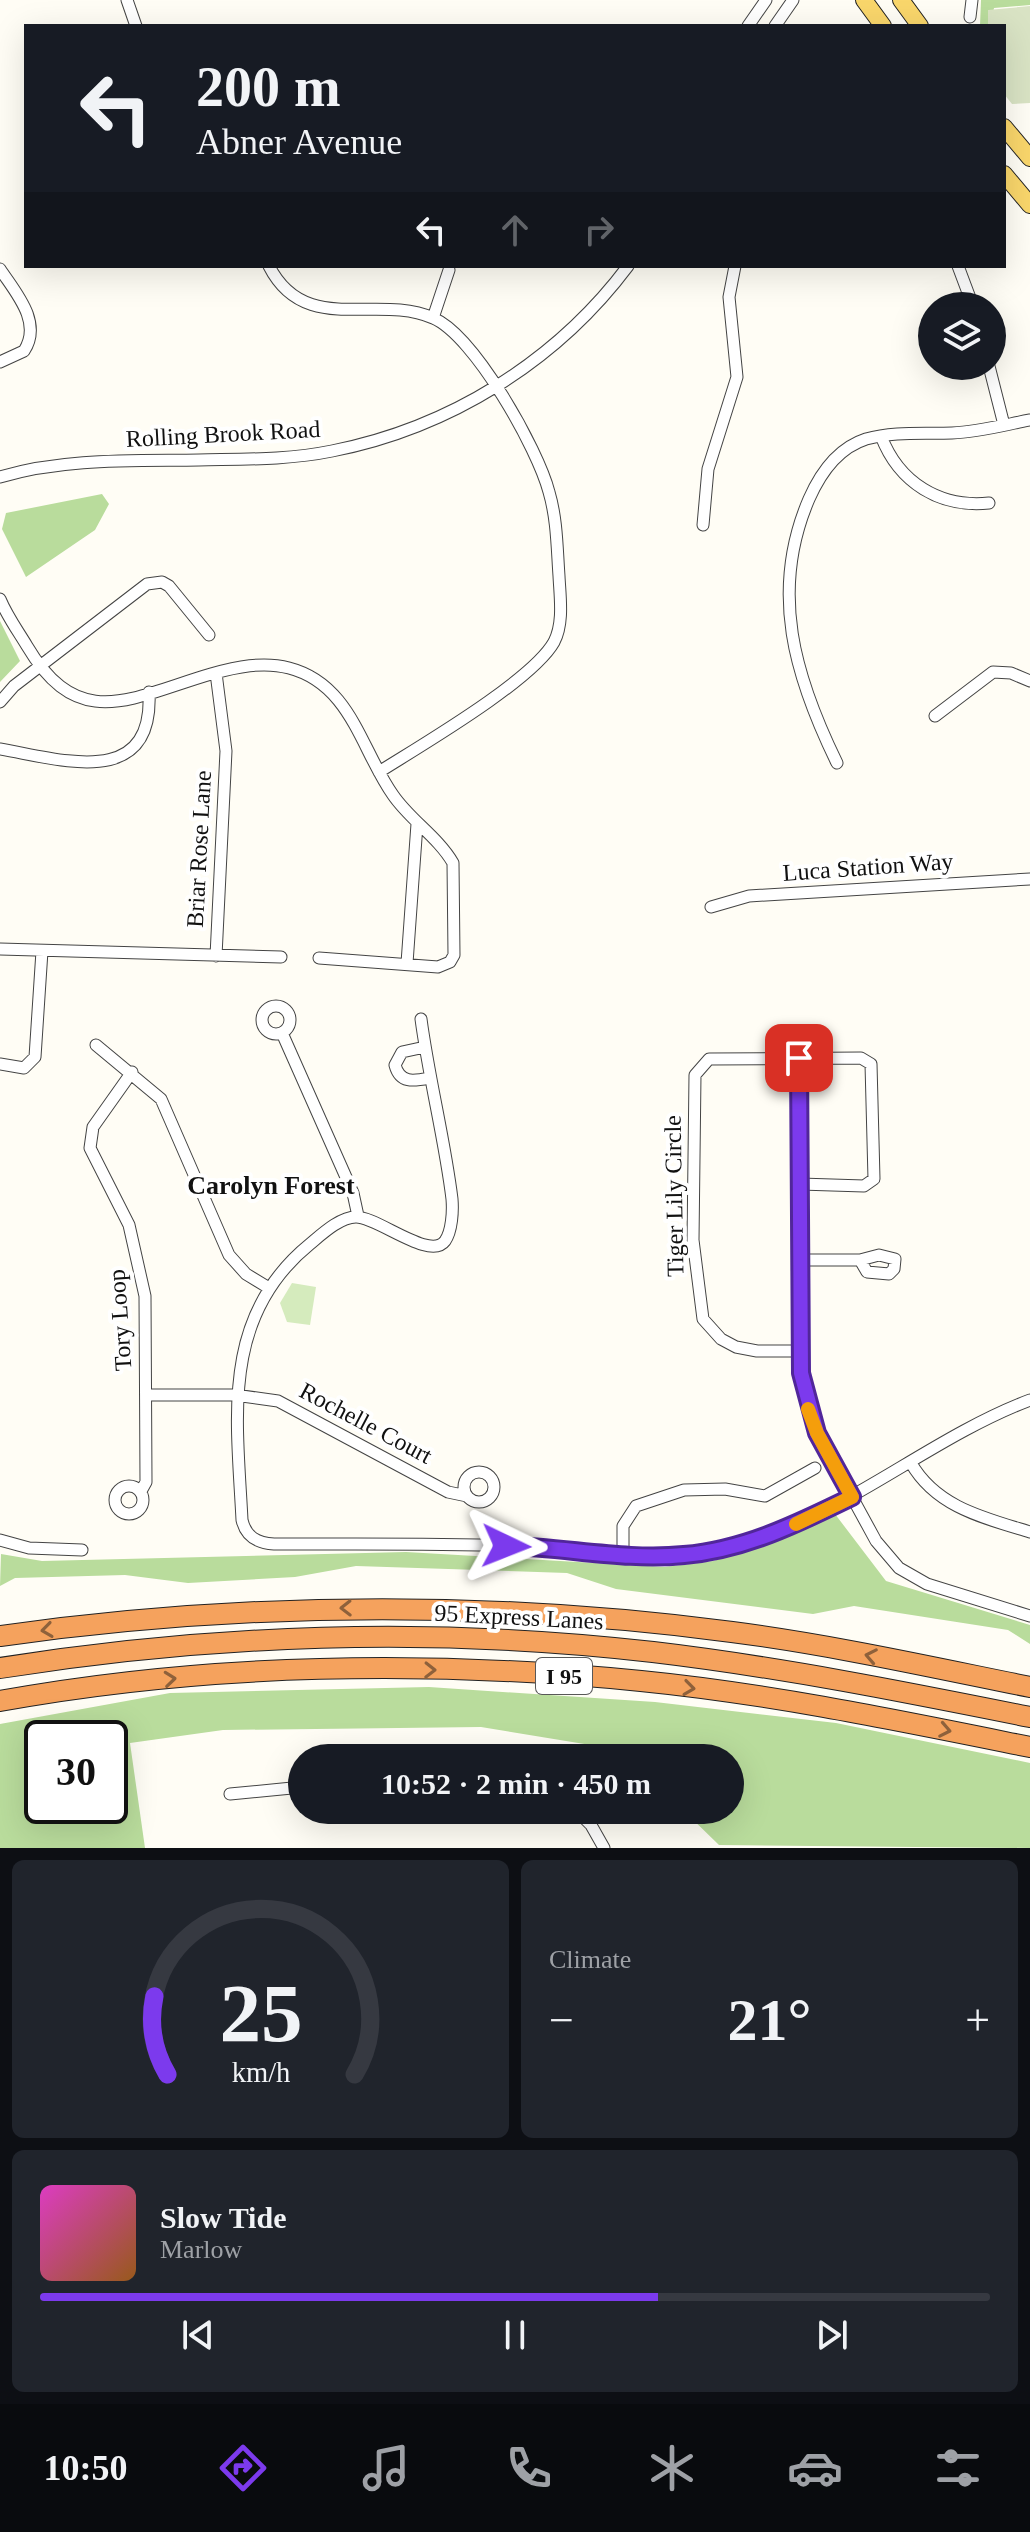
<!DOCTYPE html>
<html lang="en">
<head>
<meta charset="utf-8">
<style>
  :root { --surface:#171b24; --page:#20242c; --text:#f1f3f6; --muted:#9ea1a6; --line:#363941; --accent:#7c3aed }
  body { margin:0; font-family:"Times New Roman",serif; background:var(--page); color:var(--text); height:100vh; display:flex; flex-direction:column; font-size:30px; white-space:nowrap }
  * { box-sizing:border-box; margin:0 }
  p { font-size:26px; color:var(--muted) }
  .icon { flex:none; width:44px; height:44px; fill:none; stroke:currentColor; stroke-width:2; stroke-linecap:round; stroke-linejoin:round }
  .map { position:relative; height:1848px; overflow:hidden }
  .details { display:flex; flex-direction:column; gap:12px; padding:12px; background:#0d0f14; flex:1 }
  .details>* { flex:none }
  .guide { position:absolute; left:24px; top:24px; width:982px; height:244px; border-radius:0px; box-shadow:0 8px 32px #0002; background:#171b24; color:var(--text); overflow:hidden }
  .fabs { position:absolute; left:918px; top:292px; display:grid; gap:16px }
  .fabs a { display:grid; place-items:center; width:88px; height:88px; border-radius:50%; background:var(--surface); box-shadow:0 8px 32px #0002; font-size:40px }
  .speed { position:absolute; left:24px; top:1720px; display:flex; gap:16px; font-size:40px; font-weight:700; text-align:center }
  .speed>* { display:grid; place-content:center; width:104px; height:104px; border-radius:50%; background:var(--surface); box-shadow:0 8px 32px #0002; line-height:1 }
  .speed .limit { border:4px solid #111; border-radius:12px; background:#fff; color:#111 }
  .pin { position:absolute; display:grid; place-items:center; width:68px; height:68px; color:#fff; margin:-34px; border-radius:16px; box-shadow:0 4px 12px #0006 }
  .me { position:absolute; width:88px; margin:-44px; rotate:92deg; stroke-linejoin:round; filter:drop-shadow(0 0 6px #0008) }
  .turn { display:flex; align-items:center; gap:28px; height:168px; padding:0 40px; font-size:36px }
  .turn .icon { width:104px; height:104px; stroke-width:2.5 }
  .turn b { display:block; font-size:56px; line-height:68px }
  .lanes { display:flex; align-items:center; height:76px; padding:0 40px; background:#0003; justify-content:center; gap:40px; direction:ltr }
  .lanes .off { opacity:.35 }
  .big { font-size:60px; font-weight:600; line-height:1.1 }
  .details .card { flex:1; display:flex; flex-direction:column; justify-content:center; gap:12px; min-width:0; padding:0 28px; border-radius:12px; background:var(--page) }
  .details .dial { align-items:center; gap:0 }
  .dial svg { height:208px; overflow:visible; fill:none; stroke:var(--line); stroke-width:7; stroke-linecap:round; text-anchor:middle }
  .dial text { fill:var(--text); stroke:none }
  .song { display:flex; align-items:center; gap:24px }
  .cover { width:96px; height:96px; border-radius:12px; background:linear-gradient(135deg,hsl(310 70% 55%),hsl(30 70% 35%)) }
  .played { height:8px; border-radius:4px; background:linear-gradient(90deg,var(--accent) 65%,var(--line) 65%) }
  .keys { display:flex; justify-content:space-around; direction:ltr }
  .heat { display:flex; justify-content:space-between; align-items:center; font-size:44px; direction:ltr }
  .details .tiles { flex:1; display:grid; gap:12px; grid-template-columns:1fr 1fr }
  .card:last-child { grid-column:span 2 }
  .trip { position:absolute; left:288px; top:1744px; width:456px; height:80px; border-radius:40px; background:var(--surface); box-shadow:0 8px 32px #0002; font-weight:600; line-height:80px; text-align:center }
  .dock { display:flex; height:128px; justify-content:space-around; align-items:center; background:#090b0e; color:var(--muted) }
  .dock .icon { width:56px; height:56px }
  .dock .selected { color:var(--accent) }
  .dock b { font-size:36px; color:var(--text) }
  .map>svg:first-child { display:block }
  .green { fill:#d5ebbd }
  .forest { fill:#b9dc9c; fill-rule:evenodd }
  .cemetery { fill:#d9e3c4 }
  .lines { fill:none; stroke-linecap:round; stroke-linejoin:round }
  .minor-casing { stroke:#444; stroke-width:13 }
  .primary-casing { stroke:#222; stroke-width:18 }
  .motorway-casing { stroke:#222; stroke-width:22 }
  .minor { stroke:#fff; stroke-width:11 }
  .primary { stroke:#f9d66b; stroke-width:16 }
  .motorway { stroke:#f5a25d; stroke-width:20 }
  .oneway { stroke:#8e613b }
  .route-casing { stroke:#51269a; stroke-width:20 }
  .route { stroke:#7c3aed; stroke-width:14 }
  .slow { stroke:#f59e0b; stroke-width:14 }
  .labels { text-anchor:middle; stroke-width:8; stroke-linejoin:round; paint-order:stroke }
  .shield { fill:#fff; stroke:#585858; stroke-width:2 }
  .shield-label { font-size:22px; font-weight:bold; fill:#111 }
  .street-label { font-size:24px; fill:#111; stroke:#fff }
  .neighbourhood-label { font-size:26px; font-weight:bold; fill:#111; stroke:#fff }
</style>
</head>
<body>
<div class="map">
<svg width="1030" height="1848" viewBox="0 0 1030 1848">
  <rect width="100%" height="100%" fill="#fffdf5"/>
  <!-- green -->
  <path class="green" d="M292,1283L316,1287L310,1325L287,1322L280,1303Z"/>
  <!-- forest -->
  <path class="forest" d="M981,0H1030V5L994,8L990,26H980Z
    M102,494L109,504L95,530L26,577L2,529L6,513Z
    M0,621L20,661L0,682Z
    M835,1514L886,1581L1030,1625V1644L1008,1630L854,1606L813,1614L616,1589L567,1573L356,1566L295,1577L188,1583L125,1575L15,1578L0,1586L1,1554L42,1561L406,1552L665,1567L713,1561L795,1534Z
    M429,1687L655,1702L836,1723L1030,1763V1848L719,1845L683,1810H730V1758H629L621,1750L481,1727L223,1730L130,1743L145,1848H0V1724L170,1693ZM110,1738V1806H42V1738Z"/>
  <!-- cemetery -->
  <path class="cemetery" d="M1030,6V103L1012,104L1004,94V26H988V10Z"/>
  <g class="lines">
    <defs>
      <path id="minor" d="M127,0L136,26
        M970,17L972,0
        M748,26L766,0
        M775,26L793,0
        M269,266C305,337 377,293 433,318C474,335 538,449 549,492C557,519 557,548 559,576C560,597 564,623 554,642C532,681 420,746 379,772
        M958,266L973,306
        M0,269C15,292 43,322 24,351L0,362
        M433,318L449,270
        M989,366L1004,425
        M881,436C899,483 940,508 989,503
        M0,477C63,458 134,461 199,460C243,459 288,460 332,451C449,428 556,362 628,266
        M703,525L708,469L737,377L729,297L735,266
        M0,599C7,616 18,631 27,646C79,734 132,697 211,674C236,667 263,661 289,668C351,684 361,750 393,795C410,820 438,837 453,863L454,955L450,962L438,967L319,958
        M0,702L14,686L147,584L162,582L169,586L209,635
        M935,716L993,672L1011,673L1030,681
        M0,749C60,759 154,791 149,692
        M837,763C795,677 769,592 809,499C820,474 838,448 866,439C894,431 923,434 952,433C978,432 1004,425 1030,420
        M711,907L749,896L1030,879
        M0,949L281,957
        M216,956L226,751L216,673
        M407,963L417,824
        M262 1020a14 14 0 1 1 28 0a14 14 0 1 1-28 0Z
        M421,1019C429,1079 445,1141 452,1199C453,1211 452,1231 445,1241C430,1261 378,1217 356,1217C340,1217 322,1234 310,1244C220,1317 237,1419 242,1520C246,1537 257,1543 274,1544C359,1544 443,1543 528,1546C601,1549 673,1565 744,1544C848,1513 930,1438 1030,1400
        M282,1033L353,1193L358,1216
        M96,1045L161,1099L229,1255L246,1274L269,1288
        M425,1047L402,1052L395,1065C400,1084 414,1081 430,1078
        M799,1058L801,1373L817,1433L876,1541L899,1568L927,1584L1030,1616
        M0,1064L24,1068L35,1057L42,951
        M132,1072L93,1127L90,1148L129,1225L145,1296L146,1482L141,1491
        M800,1184L864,1186L874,1179L871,1064L861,1058L709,1059L695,1075L693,1240L703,1319L721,1339L736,1347L757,1351H801
        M879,1255L895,1259L894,1269L889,1274L867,1272L860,1260Z
        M801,1260H860
        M147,1395H235L278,1401L448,1492L467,1496
        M911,1463C936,1507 984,1518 1030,1532
        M464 1487a15 15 0 1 1 30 0a15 15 0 1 1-30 0Z
        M115 1500a14 14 0 1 1 28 0a14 14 0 1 1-28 0Z
        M0,1540L29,1548L82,1550
        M623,1553V1526L636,1506L684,1490L725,1489L765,1496L815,1468
        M230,1794L302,1787
        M576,1810L591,1825L604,1848"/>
      <path id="primary" d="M864,0L883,26
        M901,0L920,26
        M1004,127L1030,158
        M1004,174L1030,205"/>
      <path id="motorway" d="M0,1636C243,1602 488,1600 732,1632C832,1645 931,1667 1030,1687
        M0,1668C215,1634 437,1627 653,1652C780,1667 905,1692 1030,1717
        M0,1701C209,1663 430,1660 641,1681C772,1694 901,1721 1030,1747"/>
    </defs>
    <!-- minor casing -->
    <use href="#minor" class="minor-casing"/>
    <!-- primary casing -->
    <use href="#primary" class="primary-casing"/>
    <!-- motorway casing -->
    <use href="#motorway" class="motorway-casing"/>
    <!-- minor -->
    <use href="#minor" class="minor"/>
    <!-- primary -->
    <use href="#primary" class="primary"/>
    <!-- motorway -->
    <use href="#motorway" class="motorway"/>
  </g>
  <!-- one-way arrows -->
  <defs><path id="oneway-chevron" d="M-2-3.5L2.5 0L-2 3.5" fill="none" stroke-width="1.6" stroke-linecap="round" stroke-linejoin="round" transform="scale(2)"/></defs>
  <g class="oneway">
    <use href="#oneway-chevron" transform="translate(346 1608) rotate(179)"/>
    <use href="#oneway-chevron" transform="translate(47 1630) rotate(172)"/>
    <use href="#oneway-chevron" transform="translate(871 1656) rotate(-169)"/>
    <use href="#oneway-chevron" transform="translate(430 1670) rotate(1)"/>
    <use href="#oneway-chevron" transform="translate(170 1679) rotate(-6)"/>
    <use href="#oneway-chevron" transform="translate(689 1688) rotate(8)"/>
    <use href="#oneway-chevron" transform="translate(945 1730) rotate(11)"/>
  </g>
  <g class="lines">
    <defs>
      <path id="route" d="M506,1546C565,1547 626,1561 684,1555C744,1550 799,1523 852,1497L817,1433L801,1373L799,1058"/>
    </defs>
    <!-- route casing -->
    <use href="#route" class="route-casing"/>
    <!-- route -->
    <use href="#route" class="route"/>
    <!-- slow -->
    <path class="slow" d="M796,1524L852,1497L817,1433L808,1409"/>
  </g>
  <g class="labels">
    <!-- shield labels -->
    <rect class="shield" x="536" y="1658" width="56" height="36" rx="6"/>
    <g class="shield-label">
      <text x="564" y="1684">I 95</text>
    </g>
    <!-- street labels -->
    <g class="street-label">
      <text transform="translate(223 434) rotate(-3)" y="8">Rolling Brook Road</text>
      <text transform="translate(199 849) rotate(-87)" y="8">Briar Rose Lane</text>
      <text transform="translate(868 867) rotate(-4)" y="8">Luca Station Way</text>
      <text transform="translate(674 1196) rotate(-91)" y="8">Tiger Lily Circle</text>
      <text transform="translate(120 1320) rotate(-94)" y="8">Tory Loop</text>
      <text transform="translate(366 1423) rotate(28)" y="8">Rochelle Court</text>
      <text transform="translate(519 1617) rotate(3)" y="8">95 Express Lanes</text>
    </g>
    <!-- neighbourhood labels -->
    <g class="neighbourhood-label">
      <text x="271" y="1194">Carolyn Forest</text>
    </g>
  </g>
</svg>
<div class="fabs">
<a><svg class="icon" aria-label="layers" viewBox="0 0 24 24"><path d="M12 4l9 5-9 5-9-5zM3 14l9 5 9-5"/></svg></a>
</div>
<div class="speed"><div class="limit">30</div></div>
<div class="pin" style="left:799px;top:1058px;background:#d93025"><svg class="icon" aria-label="arrive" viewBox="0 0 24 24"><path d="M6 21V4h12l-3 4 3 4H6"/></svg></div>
<svg class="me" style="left:506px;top:1546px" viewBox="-20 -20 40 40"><path d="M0-17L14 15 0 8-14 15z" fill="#7c3aed" stroke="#fff" stroke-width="4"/></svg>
<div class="trip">10:52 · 2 min · 450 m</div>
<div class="guide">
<div class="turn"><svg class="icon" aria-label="left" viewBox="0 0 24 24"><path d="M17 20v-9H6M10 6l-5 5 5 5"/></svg><div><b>200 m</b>Abner Avenue</div></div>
<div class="lanes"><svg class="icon" aria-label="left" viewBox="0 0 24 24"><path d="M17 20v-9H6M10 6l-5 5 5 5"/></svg><svg class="icon off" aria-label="ahead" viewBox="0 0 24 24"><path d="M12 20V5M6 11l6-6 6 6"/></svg><svg class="icon off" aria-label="right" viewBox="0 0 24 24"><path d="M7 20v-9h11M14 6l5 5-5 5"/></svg></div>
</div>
</div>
<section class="details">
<div class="tiles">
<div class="card dial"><svg viewBox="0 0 100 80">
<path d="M14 69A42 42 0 1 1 86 69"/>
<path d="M14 69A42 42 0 0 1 9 39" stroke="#7c3aed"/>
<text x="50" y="56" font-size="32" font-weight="700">25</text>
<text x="50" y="72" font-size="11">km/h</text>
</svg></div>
<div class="card"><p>Climate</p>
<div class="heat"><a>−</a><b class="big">21°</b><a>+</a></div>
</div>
<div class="card">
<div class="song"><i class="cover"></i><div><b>Slow Tide</b><p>Marlow</p></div></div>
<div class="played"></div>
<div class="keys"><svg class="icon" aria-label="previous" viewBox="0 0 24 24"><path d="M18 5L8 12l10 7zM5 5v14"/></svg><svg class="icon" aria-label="pause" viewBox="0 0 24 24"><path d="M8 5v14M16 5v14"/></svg><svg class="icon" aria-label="next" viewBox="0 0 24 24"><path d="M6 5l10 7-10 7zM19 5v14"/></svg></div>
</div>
</div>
</section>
<nav class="dock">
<b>10:50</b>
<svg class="icon selected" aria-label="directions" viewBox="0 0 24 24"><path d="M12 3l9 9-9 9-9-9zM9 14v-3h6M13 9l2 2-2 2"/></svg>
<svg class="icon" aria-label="music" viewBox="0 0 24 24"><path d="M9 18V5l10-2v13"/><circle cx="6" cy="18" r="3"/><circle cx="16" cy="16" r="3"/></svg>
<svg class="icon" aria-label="phone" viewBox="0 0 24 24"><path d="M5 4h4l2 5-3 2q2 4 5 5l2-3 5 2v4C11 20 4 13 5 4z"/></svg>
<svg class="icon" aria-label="climate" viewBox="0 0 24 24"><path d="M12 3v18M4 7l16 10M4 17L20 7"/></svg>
<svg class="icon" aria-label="car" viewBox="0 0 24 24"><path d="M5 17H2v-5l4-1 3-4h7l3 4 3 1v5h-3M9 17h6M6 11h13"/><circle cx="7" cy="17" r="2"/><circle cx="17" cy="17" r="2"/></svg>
<svg class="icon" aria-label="filters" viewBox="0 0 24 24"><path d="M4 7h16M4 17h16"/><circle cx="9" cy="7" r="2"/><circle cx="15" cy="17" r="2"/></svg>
</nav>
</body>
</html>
